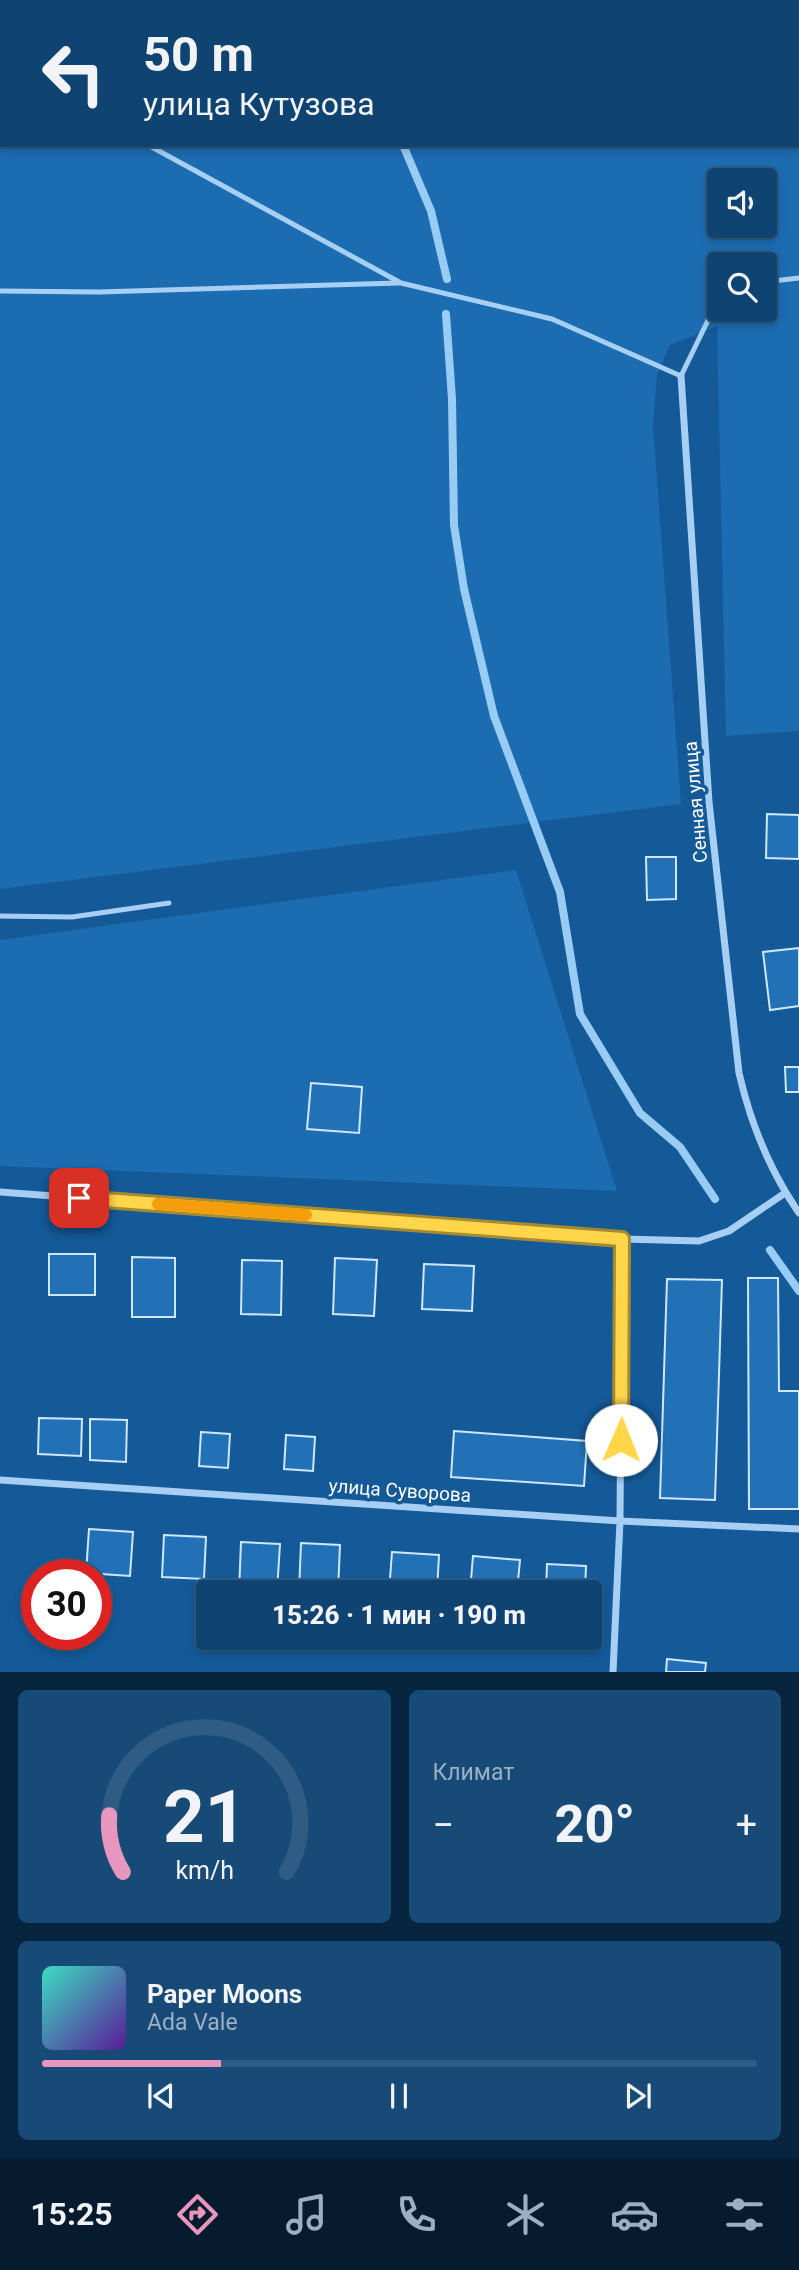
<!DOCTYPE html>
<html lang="ru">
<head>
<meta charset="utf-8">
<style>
  :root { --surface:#0f4372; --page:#184a77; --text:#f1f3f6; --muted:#9bb0c4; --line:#2f5c84; --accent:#e797bd }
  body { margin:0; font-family:Roboto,sans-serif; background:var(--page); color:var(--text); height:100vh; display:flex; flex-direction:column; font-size:26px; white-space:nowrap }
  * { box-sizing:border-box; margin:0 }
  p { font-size:23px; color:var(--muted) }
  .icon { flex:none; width:38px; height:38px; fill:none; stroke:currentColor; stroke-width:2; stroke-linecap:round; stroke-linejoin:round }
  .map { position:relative; height:1672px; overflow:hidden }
  .drawer { display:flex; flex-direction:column; gap:18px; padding:18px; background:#08253f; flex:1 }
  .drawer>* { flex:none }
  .banner { position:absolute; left:0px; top:0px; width:800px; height:147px; box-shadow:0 4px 10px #0003,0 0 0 2px var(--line); background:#0f4372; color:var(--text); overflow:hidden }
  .fabs { position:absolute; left:707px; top:168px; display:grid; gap:14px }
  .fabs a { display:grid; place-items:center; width:70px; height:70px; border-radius:7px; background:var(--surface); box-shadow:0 4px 10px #0003,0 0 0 2px var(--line); font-size:35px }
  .speed { position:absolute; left:21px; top:1559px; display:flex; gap:14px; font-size:35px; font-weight:700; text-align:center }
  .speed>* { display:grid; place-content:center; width:91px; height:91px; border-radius:50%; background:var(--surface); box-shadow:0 4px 10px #0003,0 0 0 2px var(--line); line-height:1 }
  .speed .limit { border:10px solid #d22; background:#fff; color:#111 }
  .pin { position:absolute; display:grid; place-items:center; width:60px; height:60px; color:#fff; margin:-30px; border-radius:14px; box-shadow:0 4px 10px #0006 }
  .me { position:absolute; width:77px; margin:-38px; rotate:1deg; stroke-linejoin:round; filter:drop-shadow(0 0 5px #0008) }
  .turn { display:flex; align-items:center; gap:24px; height:147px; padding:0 28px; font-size:32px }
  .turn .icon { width:91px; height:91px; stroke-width:2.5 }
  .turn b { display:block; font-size:49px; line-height:60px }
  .big { font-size:52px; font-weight:800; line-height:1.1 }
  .drawer .widget { flex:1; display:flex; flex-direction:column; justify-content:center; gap:10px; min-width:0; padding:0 24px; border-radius:10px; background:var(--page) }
  .drawer .dial { align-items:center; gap:0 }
  .dial svg { height:182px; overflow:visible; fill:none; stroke:var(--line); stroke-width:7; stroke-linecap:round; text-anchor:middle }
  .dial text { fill:var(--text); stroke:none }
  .song { display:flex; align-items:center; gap:21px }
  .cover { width:84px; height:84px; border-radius:10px; background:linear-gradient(135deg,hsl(170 70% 55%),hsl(270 70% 35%)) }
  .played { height:7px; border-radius:4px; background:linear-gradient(90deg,var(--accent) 25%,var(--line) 25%) }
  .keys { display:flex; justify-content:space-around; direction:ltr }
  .heat { display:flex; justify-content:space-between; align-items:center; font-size:38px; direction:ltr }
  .drawer .tiles { flex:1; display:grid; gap:18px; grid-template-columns:1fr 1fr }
  .widget:last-child { grid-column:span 2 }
  .trip { position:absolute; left:196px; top:1580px; width:406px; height:70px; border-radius:7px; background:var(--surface); box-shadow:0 4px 10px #0003,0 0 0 2px var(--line); font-weight:800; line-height:70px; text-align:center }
  .tabs { display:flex; height:112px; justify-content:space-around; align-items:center; background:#061b2e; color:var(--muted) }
  .tabs .icon { width:49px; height:49px }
  .tabs .selected { color:var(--accent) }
  .tabs b { font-size:32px; color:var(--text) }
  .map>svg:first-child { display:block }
  .green { fill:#1c6cb2; fill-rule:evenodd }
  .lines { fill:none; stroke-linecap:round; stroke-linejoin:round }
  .stream { stroke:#98ccf5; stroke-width:8 }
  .building { fill:#2271b7; stroke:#cee7fd; stroke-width:2 }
  .service { stroke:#a6cff3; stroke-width:5 }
  .minor { stroke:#a6cff3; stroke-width:7 }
  .route-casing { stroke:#a68a30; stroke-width:18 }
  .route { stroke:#ffd54a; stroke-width:12 }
  .slow { stroke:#f59e0b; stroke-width:12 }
  .labels { text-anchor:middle; stroke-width:7; stroke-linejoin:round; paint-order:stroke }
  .street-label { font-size:19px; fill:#fff; stroke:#145998 }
</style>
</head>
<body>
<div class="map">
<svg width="799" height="1672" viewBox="0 0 799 1672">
  <rect width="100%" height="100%" fill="#145998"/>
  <!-- green -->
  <path class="green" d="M0,0H799V731L726,736L717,326L670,345L657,375L653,426L681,804L0,889ZM2,2H798V145H2ZM719,180H765V226H719ZM719,264H765V310H719Z
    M516,870L617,1191L0,1166V940Z"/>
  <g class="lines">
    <!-- stream -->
    <path class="stream" d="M363,0L365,2
      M403,145L431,211L447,279
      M446,314L452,399L454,525L464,589L494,716L560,892L580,1014L640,1113L680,1147L715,1199
      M770,1250L799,1291"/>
  </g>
  <!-- building -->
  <path class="building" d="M767,814L799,815V859L766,858Z
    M646,857H676V899L647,900Z
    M799,948V1006L770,1010L763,952Z
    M785,1067H799V1092H786Z
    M311,1083L362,1087L359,1133L307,1129Z
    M49,1254H95V1295H49Z
    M132,1257L175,1258V1317H132Z
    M335,1258L377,1260L374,1316L333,1314Z
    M242,1260L282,1261L281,1315L241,1314Z
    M424,1264L474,1266L472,1311L422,1309Z
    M748,1278H778L779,1391H799V1509H749Z
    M667,1279L722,1280L715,1500L660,1498Z
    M39,1418L82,1419L81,1456L38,1454Z
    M90,1419L127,1420L126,1462L90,1460Z
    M454,1431L587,1441L584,1486L451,1477Z
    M201,1432L230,1434L228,1468L199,1466Z
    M286,1435L315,1437L313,1471L284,1469Z
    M89,1529L133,1532L130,1576L86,1573Z
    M164,1535L206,1537L204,1579L162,1577Z
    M241,1542L280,1544L277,1592H239Z
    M301,1543L340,1545L338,1592H299Z
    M392,1552L439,1555L437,1592H389Z
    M473,1556L520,1560L517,1592H470Z
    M547,1564L586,1566L585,1592H546Z
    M667,1659L706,1663L705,1672H666Z"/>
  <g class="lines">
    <!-- service -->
    <path class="service" d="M0,79H2
      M148,145L401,283L552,319L681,376L712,312L719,308
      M765,282L799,278
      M0,291L99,292L399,283
      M0,916L72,917L169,903"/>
    <!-- minor -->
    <path class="minor" d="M681,376L709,802L739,1073C750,1121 770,1171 799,1213
      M0,1192L622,1239L699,1241L729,1231L785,1193
      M0,1480L620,1521L799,1529
      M613,1672L620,1521L622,1239"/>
  </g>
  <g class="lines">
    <defs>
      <path id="route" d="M79,1198L622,1239L621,1440"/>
    </defs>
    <!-- route casing -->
    <use href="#route" class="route-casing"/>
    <!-- route -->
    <use href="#route" class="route"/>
    <!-- slow -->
    <path class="slow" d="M158,1204L306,1215"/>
  </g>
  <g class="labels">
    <!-- street labels -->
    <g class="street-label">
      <text transform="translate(695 802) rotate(-95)" y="7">Сенная улица</text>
      <text transform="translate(400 1490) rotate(4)" y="7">улица Суворова</text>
    </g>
  </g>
</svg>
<div class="fabs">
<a><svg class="icon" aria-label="sound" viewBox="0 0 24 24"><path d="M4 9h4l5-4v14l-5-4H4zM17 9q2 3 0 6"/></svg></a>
<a><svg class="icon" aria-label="search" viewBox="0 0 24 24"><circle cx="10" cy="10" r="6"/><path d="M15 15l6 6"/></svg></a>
</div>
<div class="speed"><div class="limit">30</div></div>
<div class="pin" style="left:79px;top:1198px;background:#d93025"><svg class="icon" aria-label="arrive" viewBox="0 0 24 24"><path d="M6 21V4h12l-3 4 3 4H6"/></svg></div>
<svg class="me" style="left:621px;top:1440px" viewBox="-20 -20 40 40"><circle r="19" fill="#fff"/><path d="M0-13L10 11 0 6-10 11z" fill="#ffd54a"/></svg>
<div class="trip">15:26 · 1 мин · 190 m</div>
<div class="banner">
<div class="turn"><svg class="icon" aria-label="left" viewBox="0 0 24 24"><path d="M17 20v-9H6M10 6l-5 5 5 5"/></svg><div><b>50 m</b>улица Кутузова</div></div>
</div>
</div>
<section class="drawer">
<div class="tiles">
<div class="widget dial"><svg viewBox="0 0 100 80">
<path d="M14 69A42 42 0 1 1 86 69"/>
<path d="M14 69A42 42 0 0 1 8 44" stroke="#e797bd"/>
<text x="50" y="56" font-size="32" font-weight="700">21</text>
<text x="50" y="72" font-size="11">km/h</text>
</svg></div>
<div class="widget"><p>Климат</p>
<div class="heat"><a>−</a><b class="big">20°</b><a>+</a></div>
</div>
<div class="widget">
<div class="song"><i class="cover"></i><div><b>Paper Moons</b><p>Ada Vale</p></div></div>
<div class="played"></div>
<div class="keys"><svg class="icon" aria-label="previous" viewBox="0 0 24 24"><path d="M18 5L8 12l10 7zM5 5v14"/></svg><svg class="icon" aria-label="pause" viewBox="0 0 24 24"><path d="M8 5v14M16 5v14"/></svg><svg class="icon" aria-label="next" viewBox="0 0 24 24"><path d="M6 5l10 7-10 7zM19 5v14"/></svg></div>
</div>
</div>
</section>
<nav class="tabs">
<b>15:25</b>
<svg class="icon selected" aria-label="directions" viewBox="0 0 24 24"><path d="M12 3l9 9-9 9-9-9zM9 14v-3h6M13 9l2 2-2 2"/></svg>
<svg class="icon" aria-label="music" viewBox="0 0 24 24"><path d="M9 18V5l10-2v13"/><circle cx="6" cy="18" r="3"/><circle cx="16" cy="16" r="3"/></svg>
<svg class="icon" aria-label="phone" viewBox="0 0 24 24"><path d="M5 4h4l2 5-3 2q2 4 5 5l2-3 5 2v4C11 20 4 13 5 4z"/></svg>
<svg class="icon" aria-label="climate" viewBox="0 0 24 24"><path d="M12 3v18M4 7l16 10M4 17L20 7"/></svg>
<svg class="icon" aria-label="car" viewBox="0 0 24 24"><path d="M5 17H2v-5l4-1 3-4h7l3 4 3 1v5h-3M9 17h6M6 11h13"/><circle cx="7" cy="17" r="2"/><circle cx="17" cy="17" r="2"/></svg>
<svg class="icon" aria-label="filters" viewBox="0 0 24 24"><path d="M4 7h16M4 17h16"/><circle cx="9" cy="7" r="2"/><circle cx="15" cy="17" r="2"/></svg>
</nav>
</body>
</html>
